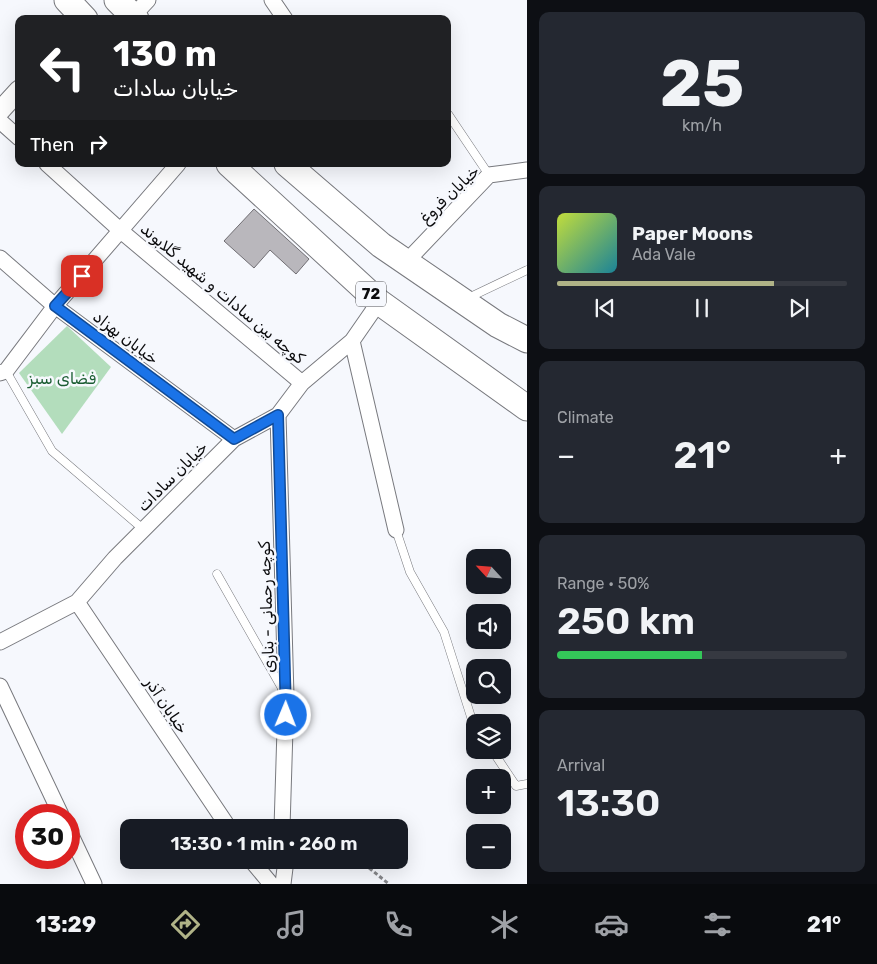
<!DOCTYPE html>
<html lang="en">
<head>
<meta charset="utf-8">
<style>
  :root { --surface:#171b24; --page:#242831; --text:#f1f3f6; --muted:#9ea1a6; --line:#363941; --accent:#b0b387 }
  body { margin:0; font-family:Rubik,Cairo,sans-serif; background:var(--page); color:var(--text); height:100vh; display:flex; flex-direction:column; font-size:19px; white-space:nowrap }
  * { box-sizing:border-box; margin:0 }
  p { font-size:16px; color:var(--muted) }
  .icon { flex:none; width:28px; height:28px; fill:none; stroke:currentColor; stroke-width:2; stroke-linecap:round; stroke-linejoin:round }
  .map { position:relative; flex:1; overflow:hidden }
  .side { display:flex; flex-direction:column; gap:12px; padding:12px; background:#0d0f14; width:350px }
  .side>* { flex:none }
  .guide { position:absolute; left:15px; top:15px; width:436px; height:152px; border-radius:10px; box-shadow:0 5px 20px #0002; background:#202124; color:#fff; overflow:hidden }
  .needle { width:32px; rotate:296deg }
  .controls { position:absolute; left:466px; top:549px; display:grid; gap:10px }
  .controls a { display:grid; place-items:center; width:45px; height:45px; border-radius:10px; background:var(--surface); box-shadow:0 5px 20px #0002; font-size:25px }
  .speed { position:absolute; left:15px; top:804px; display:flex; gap:10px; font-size:25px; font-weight:700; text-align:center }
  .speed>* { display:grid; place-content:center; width:65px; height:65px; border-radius:50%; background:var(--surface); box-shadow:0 5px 20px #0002; line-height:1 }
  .speed .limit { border:8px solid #d22; background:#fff; color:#111 }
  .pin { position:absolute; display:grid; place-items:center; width:42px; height:42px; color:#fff; margin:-21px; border-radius:10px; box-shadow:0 2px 8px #0006 }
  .me { position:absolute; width:55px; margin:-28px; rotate:1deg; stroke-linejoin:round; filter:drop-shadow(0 0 4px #0008) }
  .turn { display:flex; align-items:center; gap:18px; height:105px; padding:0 15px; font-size:22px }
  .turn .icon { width:65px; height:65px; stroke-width:2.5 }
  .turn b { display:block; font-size:35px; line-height:42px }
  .then { display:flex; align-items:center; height:48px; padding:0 15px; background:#0003; gap:10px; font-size:19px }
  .big { font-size:38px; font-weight:600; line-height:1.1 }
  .side .tile { flex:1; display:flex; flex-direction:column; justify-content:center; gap:8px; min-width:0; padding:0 18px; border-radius:10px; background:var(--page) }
  .side .dial { align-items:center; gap:0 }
  .dial b { font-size:65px; line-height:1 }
  .song { display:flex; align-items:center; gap:15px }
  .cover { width:60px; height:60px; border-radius:8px; background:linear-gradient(135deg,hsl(70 70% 55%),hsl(190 70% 35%)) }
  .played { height:5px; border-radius:2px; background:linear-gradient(90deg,var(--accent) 75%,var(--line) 75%) }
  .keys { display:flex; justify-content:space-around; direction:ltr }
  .heat { display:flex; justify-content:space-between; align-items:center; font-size:28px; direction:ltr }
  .charge { height:8px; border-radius:4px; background:linear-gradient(90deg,#34c759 50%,var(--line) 0) }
  .trip { position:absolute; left:120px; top:819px; width:288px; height:50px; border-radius:10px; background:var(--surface); box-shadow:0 5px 20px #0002; font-weight:600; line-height:50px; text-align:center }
  .tabs { display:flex; height:80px; justify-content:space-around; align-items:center; background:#090b0e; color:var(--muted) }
  .tabs .icon { width:35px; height:35px }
  .tabs .selected { color:var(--accent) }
  .tabs b { font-size:22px; color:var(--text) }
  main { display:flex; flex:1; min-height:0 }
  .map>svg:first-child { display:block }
  .green { fill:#b3ddbc }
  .building { fill:#b9b7bc; stroke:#706e73 }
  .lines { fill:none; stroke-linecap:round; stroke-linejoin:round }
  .service-casing { stroke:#78797e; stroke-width:9 }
  .minor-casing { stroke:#78797e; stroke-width:17 }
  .tertiary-casing { stroke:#78797e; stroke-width:21 }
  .trunk-casing { stroke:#78797e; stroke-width:27 }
  .path { stroke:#85868a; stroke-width:3; stroke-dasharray:4 2.5; stroke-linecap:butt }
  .service { stroke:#fff; stroke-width:8 }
  .minor { stroke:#fff; stroke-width:15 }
  .tertiary { stroke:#fff; stroke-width:19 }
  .trunk { stroke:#fff; stroke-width:25 }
  .route-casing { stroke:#114b97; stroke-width:12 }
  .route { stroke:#1a73e8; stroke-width:9 }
  .labels { text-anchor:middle; stroke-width:5; stroke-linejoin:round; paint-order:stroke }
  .shield { fill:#f6f8fd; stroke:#525255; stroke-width:1 }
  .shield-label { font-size:15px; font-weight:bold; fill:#0b0b0d }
  .street-label { font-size:16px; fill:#0b0b0d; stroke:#f6f8fd }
  .park-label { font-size:16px; fill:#1a5c32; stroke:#f6f8fd }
</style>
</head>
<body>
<main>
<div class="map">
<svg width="527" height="884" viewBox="0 0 527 884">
  <rect width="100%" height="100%" fill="#f6f8fd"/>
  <!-- green -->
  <path class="green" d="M67,326L111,367L62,434L19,373Z"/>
  <!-- building -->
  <path class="building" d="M254,209L309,259L296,274L270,250L254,268L224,241Z"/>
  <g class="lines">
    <defs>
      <path id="service" d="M448,114L489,175
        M466,299L527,270
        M6,371L52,451L143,529
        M396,530L410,572L444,632L472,720L475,725
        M217,574L283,690
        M492,750L516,786L527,784"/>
      <path id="minor" d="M272,0L285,19
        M133,16L148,0
        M0,121L19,138
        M47,164L121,231L302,383
        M0,258L55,306L234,439
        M406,262L489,175L527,170
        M352,341L396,530
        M0,373L6,371L55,306L178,164
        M278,415L286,696L282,828
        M77,602L229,828
        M0,642L77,602L115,558L234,439L278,415L302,383L352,341L379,302
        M0,686L61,815
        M69,831L94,884
        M251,860L271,884
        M283,884L286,860"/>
      <path id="tertiary" d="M0,111L19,90"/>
      <path id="trunk" d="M67,0L85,19
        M117,0L136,19
        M229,164L379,302L527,408
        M287,164L381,245L498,325L527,340"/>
    </defs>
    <!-- service casing -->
    <use href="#service" class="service-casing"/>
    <!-- minor casing -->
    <use href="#minor" class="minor-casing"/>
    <!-- tertiary casing -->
    <use href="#tertiary" class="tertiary-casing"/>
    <!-- trunk casing -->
    <use href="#trunk" class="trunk-casing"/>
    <!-- path -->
    <path class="path" d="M359,860L389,884"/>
    <!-- service -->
    <use href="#service" class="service"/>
    <!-- minor -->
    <use href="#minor" class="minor"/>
    <!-- tertiary -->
    <use href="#tertiary" class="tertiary"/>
    <!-- trunk -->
    <use href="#trunk" class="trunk"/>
  </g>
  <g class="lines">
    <defs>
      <path id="route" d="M82,276L55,306L234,439L278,415L286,715"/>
    </defs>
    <!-- route casing -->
    <use href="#route" class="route-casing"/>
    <!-- route -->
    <use href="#route" class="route"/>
  </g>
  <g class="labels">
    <!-- shield labels -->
    <rect class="shield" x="356" y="281.5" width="30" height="25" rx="4"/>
    <g class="shield-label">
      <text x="371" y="299">72</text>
    </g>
    <!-- street labels -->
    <g class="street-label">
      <text transform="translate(449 194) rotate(-44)" y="6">خیابان فروغ</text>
      <text transform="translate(223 293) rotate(40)" y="6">کوچه بین سادات و شهید گلابوند</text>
      <text transform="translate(126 337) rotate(37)" y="6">خیابان بهزاد</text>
      <text transform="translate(172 476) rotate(-45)" y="6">خیابان سادات</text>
      <text transform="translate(266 607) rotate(-92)" y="6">کوچه رحمانی - بناری</text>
      <text transform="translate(167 705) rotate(56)" y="6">خیابان آذر</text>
    </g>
    <!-- park labels -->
    <g class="park-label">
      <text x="62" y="384">فضای سبز</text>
    </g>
  </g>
</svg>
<div class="controls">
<a><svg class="needle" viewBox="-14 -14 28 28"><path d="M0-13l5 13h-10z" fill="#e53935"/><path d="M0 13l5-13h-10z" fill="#9ea1a6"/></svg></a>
<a><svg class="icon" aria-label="sound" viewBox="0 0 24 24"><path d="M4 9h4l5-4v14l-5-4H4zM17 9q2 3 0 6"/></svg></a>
<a><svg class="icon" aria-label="search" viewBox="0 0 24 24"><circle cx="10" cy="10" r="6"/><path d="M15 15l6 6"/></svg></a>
<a><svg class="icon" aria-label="layers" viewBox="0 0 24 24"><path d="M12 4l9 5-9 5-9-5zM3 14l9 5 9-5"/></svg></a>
<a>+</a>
<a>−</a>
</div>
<div class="speed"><div class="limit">30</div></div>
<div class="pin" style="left:82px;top:276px;background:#d93025"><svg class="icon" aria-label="arrive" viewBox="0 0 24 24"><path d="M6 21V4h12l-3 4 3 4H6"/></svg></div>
<svg class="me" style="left:286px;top:715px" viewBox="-20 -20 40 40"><circle r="17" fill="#1a73e8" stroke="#fff" stroke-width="3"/><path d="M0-11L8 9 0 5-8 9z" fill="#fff"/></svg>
<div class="trip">13:30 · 1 min · 260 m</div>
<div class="guide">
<div class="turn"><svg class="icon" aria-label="left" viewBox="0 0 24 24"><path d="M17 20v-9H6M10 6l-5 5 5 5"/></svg><div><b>130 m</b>خیابان سادات</div></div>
<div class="then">Then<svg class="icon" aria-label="right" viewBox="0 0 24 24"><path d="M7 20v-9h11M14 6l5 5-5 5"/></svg></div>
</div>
</div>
<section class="side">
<div class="tile dial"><b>25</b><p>km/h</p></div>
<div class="tile">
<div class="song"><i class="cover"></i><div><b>Paper Moons</b><p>Ada Vale</p></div></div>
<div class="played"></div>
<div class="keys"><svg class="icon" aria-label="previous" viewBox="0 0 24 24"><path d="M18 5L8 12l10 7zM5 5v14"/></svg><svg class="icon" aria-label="pause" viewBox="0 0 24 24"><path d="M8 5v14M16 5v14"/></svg><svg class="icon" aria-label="next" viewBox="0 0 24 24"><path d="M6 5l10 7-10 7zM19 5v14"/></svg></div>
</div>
<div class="tile"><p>Climate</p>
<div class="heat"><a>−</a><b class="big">21°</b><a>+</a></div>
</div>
<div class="tile"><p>Range · 50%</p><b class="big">250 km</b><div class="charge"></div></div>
<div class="tile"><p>Arrival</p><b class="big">13:30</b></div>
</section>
</main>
<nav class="tabs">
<b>13:29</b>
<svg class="icon selected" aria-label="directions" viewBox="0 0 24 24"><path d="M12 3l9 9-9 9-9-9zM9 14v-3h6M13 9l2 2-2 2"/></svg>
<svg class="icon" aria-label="music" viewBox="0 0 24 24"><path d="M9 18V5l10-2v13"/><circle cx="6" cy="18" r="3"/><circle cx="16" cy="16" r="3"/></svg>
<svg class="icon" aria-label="phone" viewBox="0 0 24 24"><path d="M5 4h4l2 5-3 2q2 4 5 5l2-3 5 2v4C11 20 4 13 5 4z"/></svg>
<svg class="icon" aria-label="climate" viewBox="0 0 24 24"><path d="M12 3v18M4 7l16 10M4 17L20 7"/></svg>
<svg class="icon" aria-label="car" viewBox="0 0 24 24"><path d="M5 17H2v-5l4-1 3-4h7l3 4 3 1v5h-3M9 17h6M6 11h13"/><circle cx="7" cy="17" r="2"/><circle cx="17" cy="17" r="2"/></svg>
<svg class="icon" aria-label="filters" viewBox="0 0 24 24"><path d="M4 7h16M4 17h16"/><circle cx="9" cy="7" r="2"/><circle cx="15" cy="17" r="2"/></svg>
<b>21°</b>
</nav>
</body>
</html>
